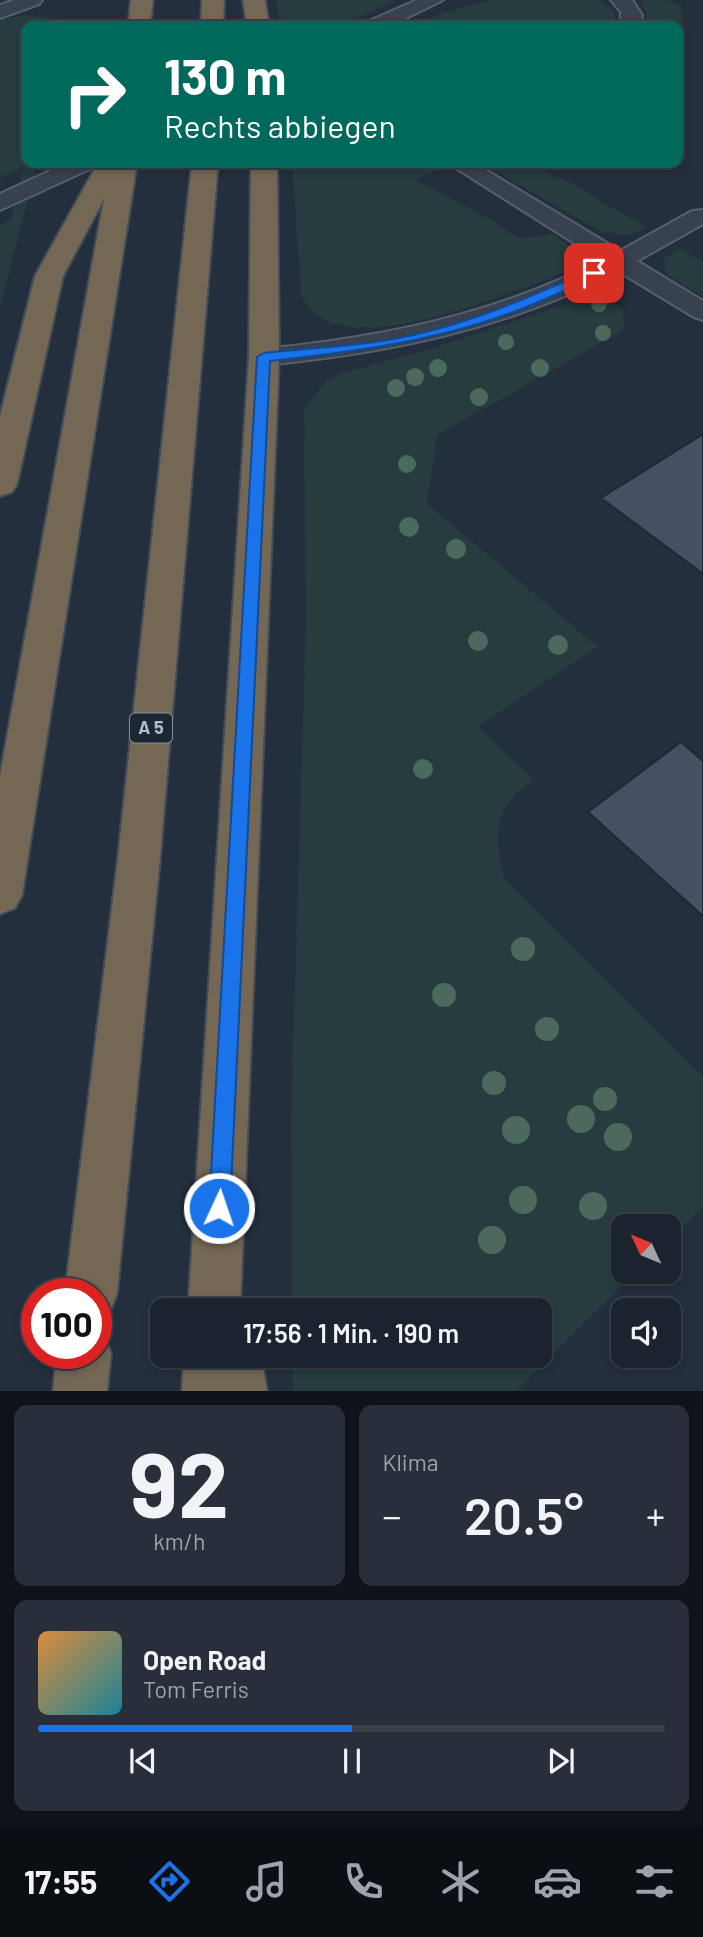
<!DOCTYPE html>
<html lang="de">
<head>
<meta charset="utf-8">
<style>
  :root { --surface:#1b232e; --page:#282f3a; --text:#f1f3f6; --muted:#a0a4aa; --line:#39404a; --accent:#1a73e8 }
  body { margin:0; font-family:Barlow,sans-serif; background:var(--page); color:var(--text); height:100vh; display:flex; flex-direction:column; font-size:26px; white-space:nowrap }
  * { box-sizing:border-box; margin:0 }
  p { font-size:23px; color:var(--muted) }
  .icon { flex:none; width:38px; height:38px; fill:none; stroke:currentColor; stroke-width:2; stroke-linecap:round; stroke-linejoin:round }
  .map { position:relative; height:1391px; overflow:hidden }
  .sheet { display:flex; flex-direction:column; gap:14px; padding:14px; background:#0f1319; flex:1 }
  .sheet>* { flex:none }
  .guide { position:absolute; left:21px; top:21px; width:662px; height:147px; border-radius:14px; box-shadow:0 4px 10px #0003,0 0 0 2px var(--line); background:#00695c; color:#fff; overflow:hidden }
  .needle { width:46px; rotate:314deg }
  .fabs { position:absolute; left:611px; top:1214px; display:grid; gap:14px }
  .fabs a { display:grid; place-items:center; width:70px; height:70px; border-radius:14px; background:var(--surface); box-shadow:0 4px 10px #0003,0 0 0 2px var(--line); font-size:35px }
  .speed { position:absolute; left:21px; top:1278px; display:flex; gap:14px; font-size:35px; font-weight:700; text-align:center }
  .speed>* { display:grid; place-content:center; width:91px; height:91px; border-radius:50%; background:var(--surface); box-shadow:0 4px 10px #0003,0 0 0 2px var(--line); line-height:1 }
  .speed .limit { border:10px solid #d22; background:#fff; color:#111 }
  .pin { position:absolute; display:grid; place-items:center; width:60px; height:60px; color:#fff; margin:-30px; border-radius:14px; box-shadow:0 4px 10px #0006 }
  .me { position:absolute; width:77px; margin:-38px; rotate:3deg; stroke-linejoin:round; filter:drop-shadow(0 0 5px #0008) }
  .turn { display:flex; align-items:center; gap:24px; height:147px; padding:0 28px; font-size:32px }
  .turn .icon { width:91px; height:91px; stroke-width:2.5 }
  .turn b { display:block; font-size:49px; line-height:60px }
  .big { font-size:52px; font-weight:600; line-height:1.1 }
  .sheet .widget { flex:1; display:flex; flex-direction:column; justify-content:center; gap:10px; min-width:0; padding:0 24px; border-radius:14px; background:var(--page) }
  .sheet .dial { align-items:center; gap:0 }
  .dial b { font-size:91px; line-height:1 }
  .song { display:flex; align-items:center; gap:21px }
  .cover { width:84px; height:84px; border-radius:10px; background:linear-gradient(135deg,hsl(30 70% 55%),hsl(190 70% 35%)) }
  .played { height:7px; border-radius:4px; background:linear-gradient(90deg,var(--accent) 50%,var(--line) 50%) }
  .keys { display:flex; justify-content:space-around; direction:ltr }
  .heat { display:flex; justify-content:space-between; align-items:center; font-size:38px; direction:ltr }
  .sheet .tiles { flex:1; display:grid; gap:14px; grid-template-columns:1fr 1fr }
  .widget:last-child { grid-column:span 2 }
  .trip { position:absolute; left:150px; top:1298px; width:402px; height:70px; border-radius:14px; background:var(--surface); box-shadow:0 4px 10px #0003,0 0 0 2px var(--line); font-weight:600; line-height:70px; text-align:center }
  .tab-bar { display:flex; height:112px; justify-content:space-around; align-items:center; background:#0b0e12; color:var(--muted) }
  .tab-bar .icon { width:49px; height:49px }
  .tab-bar .current { color:var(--accent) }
  .tab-bar b { font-size:32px; color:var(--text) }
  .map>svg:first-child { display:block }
  .green { fill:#263c3f }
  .building { fill:#455162; stroke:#1f2835; stroke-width:2 }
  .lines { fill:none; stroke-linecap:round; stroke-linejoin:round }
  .lane-casing { stroke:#565f6c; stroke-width:4 }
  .highway-casing { stroke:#434c59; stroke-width:4 }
  .lane { fill:#38414e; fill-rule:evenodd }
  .highway { fill:#746855; fill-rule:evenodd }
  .tree { fill:#4b6a5d }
  .route { fill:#1a73e8; stroke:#114b97; stroke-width:2 }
  .labels { text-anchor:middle; stroke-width:7; stroke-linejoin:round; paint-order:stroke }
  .shield { fill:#1d2633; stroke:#878f9c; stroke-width:2 }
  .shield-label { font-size:18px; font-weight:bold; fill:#b4bcc9 }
</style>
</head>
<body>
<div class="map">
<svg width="703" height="1391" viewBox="0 0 703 1391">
  <rect width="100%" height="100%" fill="#242f3e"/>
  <!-- green -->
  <path class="green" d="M276,0H396L339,26H280Z
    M490,0H600L613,10L615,18L610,26H414L441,14Z
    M640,0H669L681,6L684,32L677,34V26H643L646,12Z
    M24,15L53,18L66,26H26V163H37L0,308V225L11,219L23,168L0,178V20Z
    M292,163H434L441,168L416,180L487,217L520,239L552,234L573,249L575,259L565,271L546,280C494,297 330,370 301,293Z
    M481,163H531L557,178L560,177L647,228L627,235L602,232Z
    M680,248L703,262V297L668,276L663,263L666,257Z
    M594,295C614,295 629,311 622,331L437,435L427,504L598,647L479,726L533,779C495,808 492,833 504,878L703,1077V1207L669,1240L668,1227H623V1272H636L516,1391H293L292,1356H541V1311H292L291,1115L306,619L304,408L327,380L342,373L431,349Z"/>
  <!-- building -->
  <path class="building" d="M703,434V574L601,498Z
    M681,742L703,761V916L588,812Z"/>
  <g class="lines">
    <defs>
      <path id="lane" d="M14,0H42L39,4L0,18V5Z
        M417,0H443L390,26H364L367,22Z
        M611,0H632L642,15L640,26H620L621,12Z
        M67,163H95L92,168L0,210V194Z
        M448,163H474L620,251L692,211L703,210V224L637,261L703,301V320L694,317L618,271C507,329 388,353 264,365L255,363L251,357L255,351L264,349C383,337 494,315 601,260Z"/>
      <path id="highway" d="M131,0H153L150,26H128Z
        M202,0H224L223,26H201Z
        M243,0H265L269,26H247Z
        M98,163H137L22,895L15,908L0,914V776L104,199L63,276L17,484L12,492L0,496V416L35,276Z
        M192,163H218L160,858L117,1293L110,1312L96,1317V1293H65L118,858Z
        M251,163H277L279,357L240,1311H188L249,357Z
        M96,1331L103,1334L111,1353L107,1391H53L57,1353H96Z
        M184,1356H261L267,1391H182Z"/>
    </defs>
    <!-- lane casing -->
    <use href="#lane" class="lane-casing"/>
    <!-- highway casing -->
    <use href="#highway" class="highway-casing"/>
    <!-- lane -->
    <use href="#lane" class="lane"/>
    <!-- highway -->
    <use href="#highway" class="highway"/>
  </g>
  <!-- trees -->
  <g class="tree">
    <circle cx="599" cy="304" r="8"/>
    <circle cx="603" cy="333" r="8"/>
    <circle cx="506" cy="342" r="8"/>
    <circle cx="438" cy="368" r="9"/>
    <circle cx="540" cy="368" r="9"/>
    <circle cx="415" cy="377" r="9"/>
    <circle cx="396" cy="388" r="9"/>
    <circle cx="479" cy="397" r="9"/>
    <circle cx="407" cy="464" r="9"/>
    <circle cx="409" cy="527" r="10"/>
    <circle cx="456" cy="549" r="10"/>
    <circle cx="478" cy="641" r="10"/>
    <circle cx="558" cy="645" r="10"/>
    <circle cx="423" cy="769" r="10"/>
    <circle cx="523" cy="949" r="12"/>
    <circle cx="444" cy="995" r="12"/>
    <circle cx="547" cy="1029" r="12"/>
    <circle cx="494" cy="1083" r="12"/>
    <circle cx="605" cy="1099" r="12"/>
    <circle cx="581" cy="1119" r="14"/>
    <circle cx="516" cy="1130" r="14"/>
    <circle cx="618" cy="1137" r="14"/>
    <circle cx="523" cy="1200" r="14"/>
    <circle cx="593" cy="1206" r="14"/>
    <circle cx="492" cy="1240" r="14"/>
  </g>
  <!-- route -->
  <path class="route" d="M590,270L600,273C589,283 571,288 557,294C464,337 371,350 270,361L230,1208L227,1215L219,1218L212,1215L209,1208L257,357L264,353C301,349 339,347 376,342C452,331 522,301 590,270Z"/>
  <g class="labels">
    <!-- shield labels -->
    <rect class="shield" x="130" y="713.5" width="42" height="29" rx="5"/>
    <g class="shield-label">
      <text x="151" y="734">A 5</text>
    </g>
  </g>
</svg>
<div class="fabs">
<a><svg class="needle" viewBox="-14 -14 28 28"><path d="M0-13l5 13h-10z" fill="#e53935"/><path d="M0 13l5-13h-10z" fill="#a0a4aa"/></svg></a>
<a><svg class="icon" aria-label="sound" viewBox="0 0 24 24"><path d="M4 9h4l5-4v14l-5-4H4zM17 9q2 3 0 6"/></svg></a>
</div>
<div class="speed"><div class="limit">100</div></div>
<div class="pin" style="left:594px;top:273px;background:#d93025"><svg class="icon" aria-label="arrive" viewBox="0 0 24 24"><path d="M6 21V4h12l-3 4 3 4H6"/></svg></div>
<svg class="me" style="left:219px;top:1208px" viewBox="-20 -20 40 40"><circle r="17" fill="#1a73e8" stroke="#fff" stroke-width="3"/><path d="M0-11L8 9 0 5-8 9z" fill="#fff"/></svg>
<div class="trip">17:56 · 1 Min. · 190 m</div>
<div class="guide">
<div class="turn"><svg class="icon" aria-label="right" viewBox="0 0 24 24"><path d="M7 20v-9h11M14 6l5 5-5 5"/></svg><div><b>130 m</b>Rechts abbiegen</div></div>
</div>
</div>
<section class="sheet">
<div class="tiles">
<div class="widget dial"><b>92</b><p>km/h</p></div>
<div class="widget"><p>Klima</p>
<div class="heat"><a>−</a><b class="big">20.5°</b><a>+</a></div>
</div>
<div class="widget">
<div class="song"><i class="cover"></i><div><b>Open Road</b><p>Tom Ferris</p></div></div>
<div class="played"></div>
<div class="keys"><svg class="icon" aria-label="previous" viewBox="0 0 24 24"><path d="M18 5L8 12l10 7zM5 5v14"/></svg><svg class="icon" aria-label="pause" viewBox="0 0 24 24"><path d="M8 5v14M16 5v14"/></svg><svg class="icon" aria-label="next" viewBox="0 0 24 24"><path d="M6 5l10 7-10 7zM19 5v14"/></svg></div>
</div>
</div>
</section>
<nav class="tab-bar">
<b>17:55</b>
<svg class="icon current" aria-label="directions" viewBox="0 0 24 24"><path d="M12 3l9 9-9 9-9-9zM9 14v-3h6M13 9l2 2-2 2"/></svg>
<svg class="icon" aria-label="music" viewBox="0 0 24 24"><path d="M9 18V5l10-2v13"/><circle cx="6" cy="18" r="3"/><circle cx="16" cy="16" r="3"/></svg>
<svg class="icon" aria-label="phone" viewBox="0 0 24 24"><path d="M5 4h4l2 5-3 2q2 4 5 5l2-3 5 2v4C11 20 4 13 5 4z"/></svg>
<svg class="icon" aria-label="climate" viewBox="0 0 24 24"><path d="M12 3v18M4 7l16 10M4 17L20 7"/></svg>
<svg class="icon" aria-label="car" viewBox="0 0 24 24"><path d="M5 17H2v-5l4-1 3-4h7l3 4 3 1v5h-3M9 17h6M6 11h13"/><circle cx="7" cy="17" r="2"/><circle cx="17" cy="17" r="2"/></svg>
<svg class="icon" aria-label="filters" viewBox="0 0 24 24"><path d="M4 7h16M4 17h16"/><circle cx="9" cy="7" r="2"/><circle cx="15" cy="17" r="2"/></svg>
</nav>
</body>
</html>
